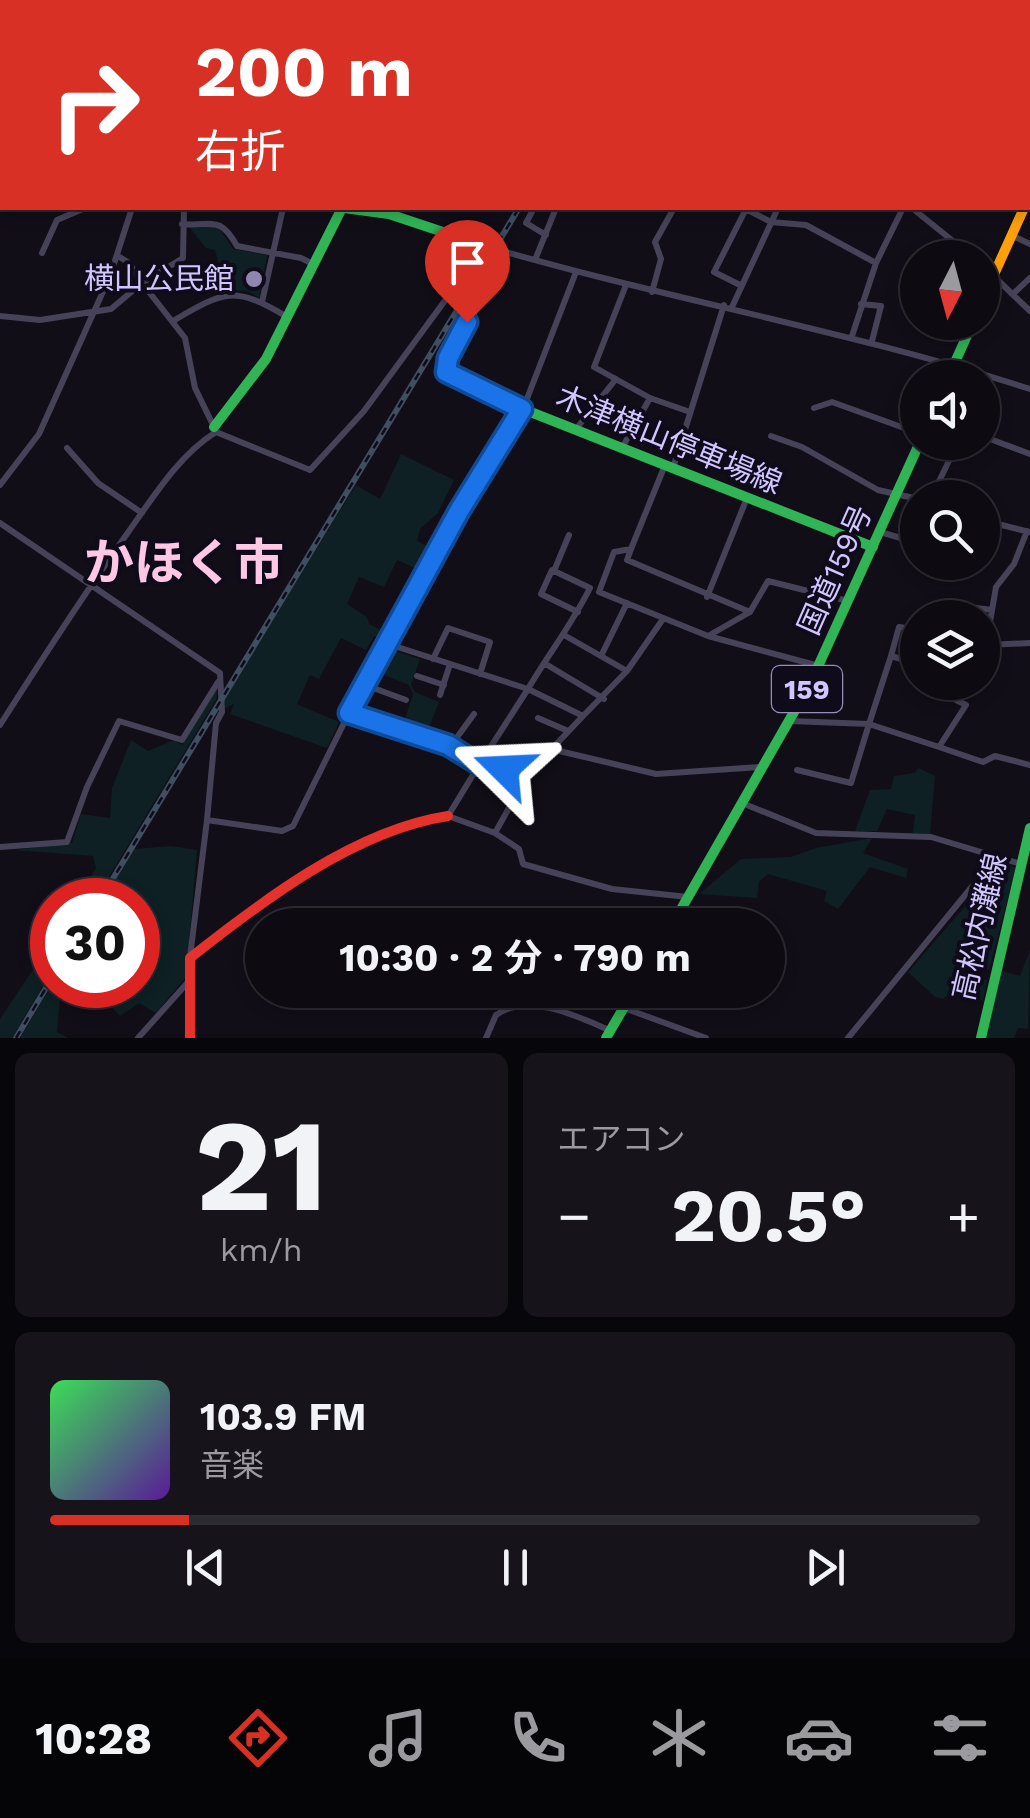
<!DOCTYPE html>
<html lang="ja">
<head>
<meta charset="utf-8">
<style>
  :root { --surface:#0d0a12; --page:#16131b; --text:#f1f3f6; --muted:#9a9a9f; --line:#2d2b32; --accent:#d93025 }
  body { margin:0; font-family:"Work Sans","Noto Sans JP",sans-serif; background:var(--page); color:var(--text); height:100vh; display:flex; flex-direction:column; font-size:38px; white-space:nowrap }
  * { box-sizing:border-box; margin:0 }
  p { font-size:32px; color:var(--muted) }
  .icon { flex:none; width:55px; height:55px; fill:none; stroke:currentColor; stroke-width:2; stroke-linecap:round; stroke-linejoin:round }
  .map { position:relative; height:1038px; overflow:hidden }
  .side { display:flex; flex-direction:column; gap:15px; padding:15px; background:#07060a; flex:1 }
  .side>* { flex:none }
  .hud { position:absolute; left:0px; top:0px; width:1030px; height:210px; box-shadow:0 5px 15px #0003,0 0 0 2px var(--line); background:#d93025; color:#fff; overflow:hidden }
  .needle { width:65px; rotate:186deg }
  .tools { position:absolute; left:900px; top:240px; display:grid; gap:20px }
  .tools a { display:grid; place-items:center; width:100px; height:100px; border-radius:50%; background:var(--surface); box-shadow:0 5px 15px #0003,0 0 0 2px var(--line); font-size:50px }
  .speed { position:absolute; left:30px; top:878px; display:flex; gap:20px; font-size:50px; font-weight:700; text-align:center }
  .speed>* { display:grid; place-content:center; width:130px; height:130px; border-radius:50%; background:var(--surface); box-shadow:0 5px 15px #0003,0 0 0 2px var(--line); line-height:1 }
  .speed .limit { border:15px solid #d22; background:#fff; color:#111 }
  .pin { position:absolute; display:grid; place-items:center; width:85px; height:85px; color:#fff; margin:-102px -42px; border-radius:50% 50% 50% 0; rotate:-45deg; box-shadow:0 0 10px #0007 }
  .pin .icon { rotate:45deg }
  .me { position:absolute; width:110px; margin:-55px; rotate:291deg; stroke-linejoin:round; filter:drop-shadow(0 0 8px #0008) }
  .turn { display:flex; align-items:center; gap:35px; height:210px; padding:0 30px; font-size:45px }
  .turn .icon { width:130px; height:130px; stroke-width:2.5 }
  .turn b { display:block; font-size:70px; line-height:85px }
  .big { font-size:75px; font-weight:700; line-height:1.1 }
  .side .widget { flex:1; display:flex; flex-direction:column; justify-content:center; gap:15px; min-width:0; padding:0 35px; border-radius:15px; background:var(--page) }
  .side .dial { align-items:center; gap:0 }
  .dial b { font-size:130px; line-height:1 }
  .song { display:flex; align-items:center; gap:30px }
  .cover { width:120px; height:120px; border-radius:15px; background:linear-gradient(135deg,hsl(130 70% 55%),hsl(270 70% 35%)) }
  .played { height:10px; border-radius:5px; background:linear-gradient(90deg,var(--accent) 15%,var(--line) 15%) }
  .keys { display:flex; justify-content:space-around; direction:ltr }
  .heat { display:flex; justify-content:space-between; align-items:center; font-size:55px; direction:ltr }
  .side .tiles { flex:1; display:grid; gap:15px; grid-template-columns:1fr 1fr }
  .widget:last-child { grid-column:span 2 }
  .trip { position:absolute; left:245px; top:908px; width:540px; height:100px; border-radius:50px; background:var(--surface); box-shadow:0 5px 15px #0003,0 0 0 2px var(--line); font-weight:700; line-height:100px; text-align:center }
  .tabs { display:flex; height:160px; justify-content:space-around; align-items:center; background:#050407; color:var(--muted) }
  .tabs .icon { width:70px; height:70px }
  .tabs .current { color:var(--accent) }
  .tabs b { font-size:45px; color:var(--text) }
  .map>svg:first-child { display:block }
  .green { fill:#0e2023 }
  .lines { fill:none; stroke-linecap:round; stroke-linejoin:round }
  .street { stroke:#464358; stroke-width:6 }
  .fast { stroke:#30b455; stroke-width:10 }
  .slow { stroke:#ff9f0a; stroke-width:10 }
  .jam { stroke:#e5322d; stroke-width:10 }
  .rail-casing { stroke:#3f4f61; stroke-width:6 }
  .rail { stroke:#0f0b1b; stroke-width:2.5; stroke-dasharray:8; stroke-linecap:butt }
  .route-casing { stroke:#114b97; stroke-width:25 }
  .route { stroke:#1a73e8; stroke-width:18 }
  .poi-dot { fill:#8e86ae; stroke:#0f0b1b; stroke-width:4 }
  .labels { text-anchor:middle; stroke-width:8; stroke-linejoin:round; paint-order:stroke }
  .shield { fill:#0f0b1b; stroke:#988eba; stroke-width:2.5 }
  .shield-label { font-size:28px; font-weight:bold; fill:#d2c6fe }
  .poi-label { font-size:30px; fill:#d2c6fe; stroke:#0f0b1b; text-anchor:end }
  .street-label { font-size:30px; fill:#d2c6fe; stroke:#0f0b1b }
  .town-label { font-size:50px; font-weight:bold; fill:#fec8e5; stroke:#0f0b1b }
</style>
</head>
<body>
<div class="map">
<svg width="1030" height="1038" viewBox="0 0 1030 1038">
  <rect width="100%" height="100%" fill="#110e18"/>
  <!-- green -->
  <path class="green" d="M204,225L219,228L233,249L267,255L259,298L248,291L226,290L215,250L206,248L190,228Z
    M401,454L454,480L438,513L420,529L417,541L433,549L422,571L397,560L384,587L359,577L347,604L367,617L369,624L389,634L387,641L374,636L366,650L341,638L319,679L310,675L297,704L339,722L327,748L230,714L234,704L225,708L221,704L356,485L380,499Z
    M389,649L420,659L411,685L415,692L439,702L427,732L403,725L413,694L409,685L376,672Z
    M218,685L216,700L95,900H77L96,868L93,856L14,850L72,843L81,814L110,818L112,788L131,740L148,751L174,740L182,745Z
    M918,768L935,776L930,834L913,833L915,815L887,809L877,831H855L870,790L891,789L894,776L915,773Z
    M872,838L863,853L908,869L906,878L870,867L838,909L824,901L827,891L768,874L759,882L757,898L699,894L741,859L791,857L816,848Z
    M171,846L197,850L186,977L156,1013L139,1003L120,1016L96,991L77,986L60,999L57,1032L68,1038H20L52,985H138V900H104L134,849Z
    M1005,862L1016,868L989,970L974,968V978L987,980L983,1001L955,989L943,999L935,997L908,972L968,903L983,904L1006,876Z
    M52,941V971L12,1038H0V1019Z
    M1030,950L1028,1029L1018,1028L1014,1038H986L1000,970L1020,976Z"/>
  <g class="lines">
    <!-- street -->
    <path class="street" d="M707,0L708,2
      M76,2L77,0
      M511,2L512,0
      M656,2L658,0
      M974,2L975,0
      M1028,87H1030
      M534,208L526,223L546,235
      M744,208L771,222L806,225L876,263
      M912,208L974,258
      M182,224C212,227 219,214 237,246L301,258L315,265
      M1013,236L1030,244
      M42,253L57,220L85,208
      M118,256L129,263L142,283L183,258L184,208
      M535,260L556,208
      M982,265L1030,311
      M576,272L523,409L459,511L388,644L528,689C548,655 572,624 590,588L552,570L541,594L578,612
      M626,285L594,367L650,398L690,412
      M740,285L714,272L746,209
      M652,292L661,259L655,242L674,208
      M1013,294L1030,278
      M262,302L283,208
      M861,304L881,306L872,341
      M732,307L778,208
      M0,316L40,320L111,309L142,283L185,338L195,388L214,427
      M173,321C224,291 234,285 287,317
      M852,336L876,263L903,208
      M814,408L832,402L918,433
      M576,429L616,379
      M771,436L802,447L878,490L918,499
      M982,436L1030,454
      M67,448L98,483L142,513
      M622,448L650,398
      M673,468L724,305
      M0,485L39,434L110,276L132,208
      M931,498L958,442
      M982,520L1029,532
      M0,523L220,673L222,712L216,723L207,820L282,831L293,826L349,713
      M880,532L918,543
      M631,549L665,465
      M554,571L569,535
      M707,597L747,498
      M952,605L992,610
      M918,630L899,627L891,656L918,664
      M564,635L627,671
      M708,636L599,592L614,552L631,549L627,560L750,612
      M388,644L349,713L447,745L479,765L448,816L495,833L519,849L523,864L612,889L688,897
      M986,645L996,587L1014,564L1027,531
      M986,645L1030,643
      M601,656L627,603
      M891,656L869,724L939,747L966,705L933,688L934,682
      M433,659L448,628L490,642L480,674
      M544,663L604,699
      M819,666L708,636L750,612L768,581L848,601
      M417,676L444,685
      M365,685L406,700
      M440,695L450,664
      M583,716L528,774L479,765L528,689L583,716L627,671L663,619
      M538,718L568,731
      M790,721L869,724L851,783L797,770
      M0,725C42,659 84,594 129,531C154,496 179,455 216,432L310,470L364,411L485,246C666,299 851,331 1030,389
      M450,747L474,714
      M939,747L983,762L995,756L1030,765
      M551,749L656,774L760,767
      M742,803L816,833L931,837L1021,864
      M495,833L528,774
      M0,847L67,842L87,787L119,721L182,740L218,682
      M190,957L207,820
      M624,1008L706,1038
      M138,1038L189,981
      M486,1038L496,1015C528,992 577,1016 609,1030
      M848,1038L975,883L1003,858"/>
    <!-- fast -->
    <path class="fast" d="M344,208L389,214L485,246
      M504,252L448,358V374L523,409L873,547
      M948,378L973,322
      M214,427L266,359L342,208
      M672,925L810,684L920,442
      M606,1038L634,990
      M981,1038L1030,828"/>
    <!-- slow -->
    <path class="slow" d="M259,2L262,0
      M426,2L427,0
      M982,301L1024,208"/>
    <!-- jam -->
    <path class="jam" d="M0,90H2
      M190,1038V958C262,901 355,830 448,816"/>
    <defs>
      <path id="rail" d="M641,2L643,0
        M100,900L519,208
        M16,1038L52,978"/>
    </defs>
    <!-- rail casing -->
    <use href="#rail" class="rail-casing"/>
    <!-- rail -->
    <use href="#rail" class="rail"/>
  </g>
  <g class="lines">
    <defs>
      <path id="route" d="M467,322L448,358L446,372L522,409L459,511L349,713L448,745L480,765L504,769"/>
    </defs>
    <!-- route casing -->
    <use href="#route" class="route-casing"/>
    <!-- route -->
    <use href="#route" class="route"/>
  </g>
  <!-- markers -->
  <circle class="poi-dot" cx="254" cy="279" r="10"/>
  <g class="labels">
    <!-- shield labels -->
    <rect class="shield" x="772" y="666" width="70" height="46" rx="8"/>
    <g class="shield-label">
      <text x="807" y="699">159</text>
    </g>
    <!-- poi labels -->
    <g class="poi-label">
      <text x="234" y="289">横山公民館</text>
    </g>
    <!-- street labels -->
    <g class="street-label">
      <text transform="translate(669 440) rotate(22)" y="10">木津横山停車場線</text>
      <text transform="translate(835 570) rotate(-66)" y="10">国道159号</text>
      <text transform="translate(980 927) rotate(-77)" y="10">高松内灘線</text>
    </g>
    <!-- town labels -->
    <g class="town-label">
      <text x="184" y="580">かほく市</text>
    </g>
  </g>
</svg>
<div class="tools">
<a><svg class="needle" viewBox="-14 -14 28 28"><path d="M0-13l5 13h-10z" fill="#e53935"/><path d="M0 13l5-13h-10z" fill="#9a9a9f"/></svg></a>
<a><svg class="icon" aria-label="sound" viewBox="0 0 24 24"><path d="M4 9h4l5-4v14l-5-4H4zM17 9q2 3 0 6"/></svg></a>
<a><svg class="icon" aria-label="search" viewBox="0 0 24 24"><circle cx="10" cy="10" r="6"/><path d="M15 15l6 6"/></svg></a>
<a><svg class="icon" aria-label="layers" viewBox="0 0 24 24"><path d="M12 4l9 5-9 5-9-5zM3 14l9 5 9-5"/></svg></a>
</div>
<div class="speed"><div class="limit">30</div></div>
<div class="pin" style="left:467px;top:322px;background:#d93025"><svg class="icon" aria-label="arrive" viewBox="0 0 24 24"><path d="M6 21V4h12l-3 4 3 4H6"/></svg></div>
<svg class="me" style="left:504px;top:769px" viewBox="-20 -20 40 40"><path d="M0-17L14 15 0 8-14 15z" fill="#1a73e8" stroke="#fff" stroke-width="4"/></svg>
<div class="trip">10:30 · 2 分 · 790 m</div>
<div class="hud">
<div class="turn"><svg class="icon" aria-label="right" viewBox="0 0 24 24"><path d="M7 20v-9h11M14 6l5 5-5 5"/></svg><div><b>200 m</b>右折</div></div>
</div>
</div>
<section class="side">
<div class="tiles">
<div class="widget dial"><b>21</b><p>km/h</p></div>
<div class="widget"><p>エアコン</p>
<div class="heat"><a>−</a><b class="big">20.5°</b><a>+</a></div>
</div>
<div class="widget">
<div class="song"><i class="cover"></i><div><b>103.9 FM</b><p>音楽</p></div></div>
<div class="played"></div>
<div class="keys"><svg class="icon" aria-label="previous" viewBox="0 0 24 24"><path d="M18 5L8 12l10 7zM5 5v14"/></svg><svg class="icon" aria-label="pause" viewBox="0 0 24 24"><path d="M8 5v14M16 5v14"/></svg><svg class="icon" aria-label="next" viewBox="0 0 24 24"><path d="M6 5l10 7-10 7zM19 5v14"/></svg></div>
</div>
</div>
</section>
<nav class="tabs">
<b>10:28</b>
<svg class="icon current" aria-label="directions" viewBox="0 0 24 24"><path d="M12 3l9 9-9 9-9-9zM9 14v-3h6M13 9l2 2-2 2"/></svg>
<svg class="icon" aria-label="music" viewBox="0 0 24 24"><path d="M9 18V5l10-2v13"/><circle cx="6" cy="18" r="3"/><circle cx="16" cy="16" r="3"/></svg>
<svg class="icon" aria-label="phone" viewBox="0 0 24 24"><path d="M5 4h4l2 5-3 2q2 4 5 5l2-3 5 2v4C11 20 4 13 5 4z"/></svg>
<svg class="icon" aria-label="climate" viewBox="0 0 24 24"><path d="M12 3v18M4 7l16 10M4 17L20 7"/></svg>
<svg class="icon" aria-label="car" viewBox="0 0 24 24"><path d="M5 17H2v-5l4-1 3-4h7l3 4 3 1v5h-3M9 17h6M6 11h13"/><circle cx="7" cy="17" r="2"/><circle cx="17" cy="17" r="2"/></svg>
<svg class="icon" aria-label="filters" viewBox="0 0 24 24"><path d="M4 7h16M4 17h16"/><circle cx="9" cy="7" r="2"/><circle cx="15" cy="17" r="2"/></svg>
</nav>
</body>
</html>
